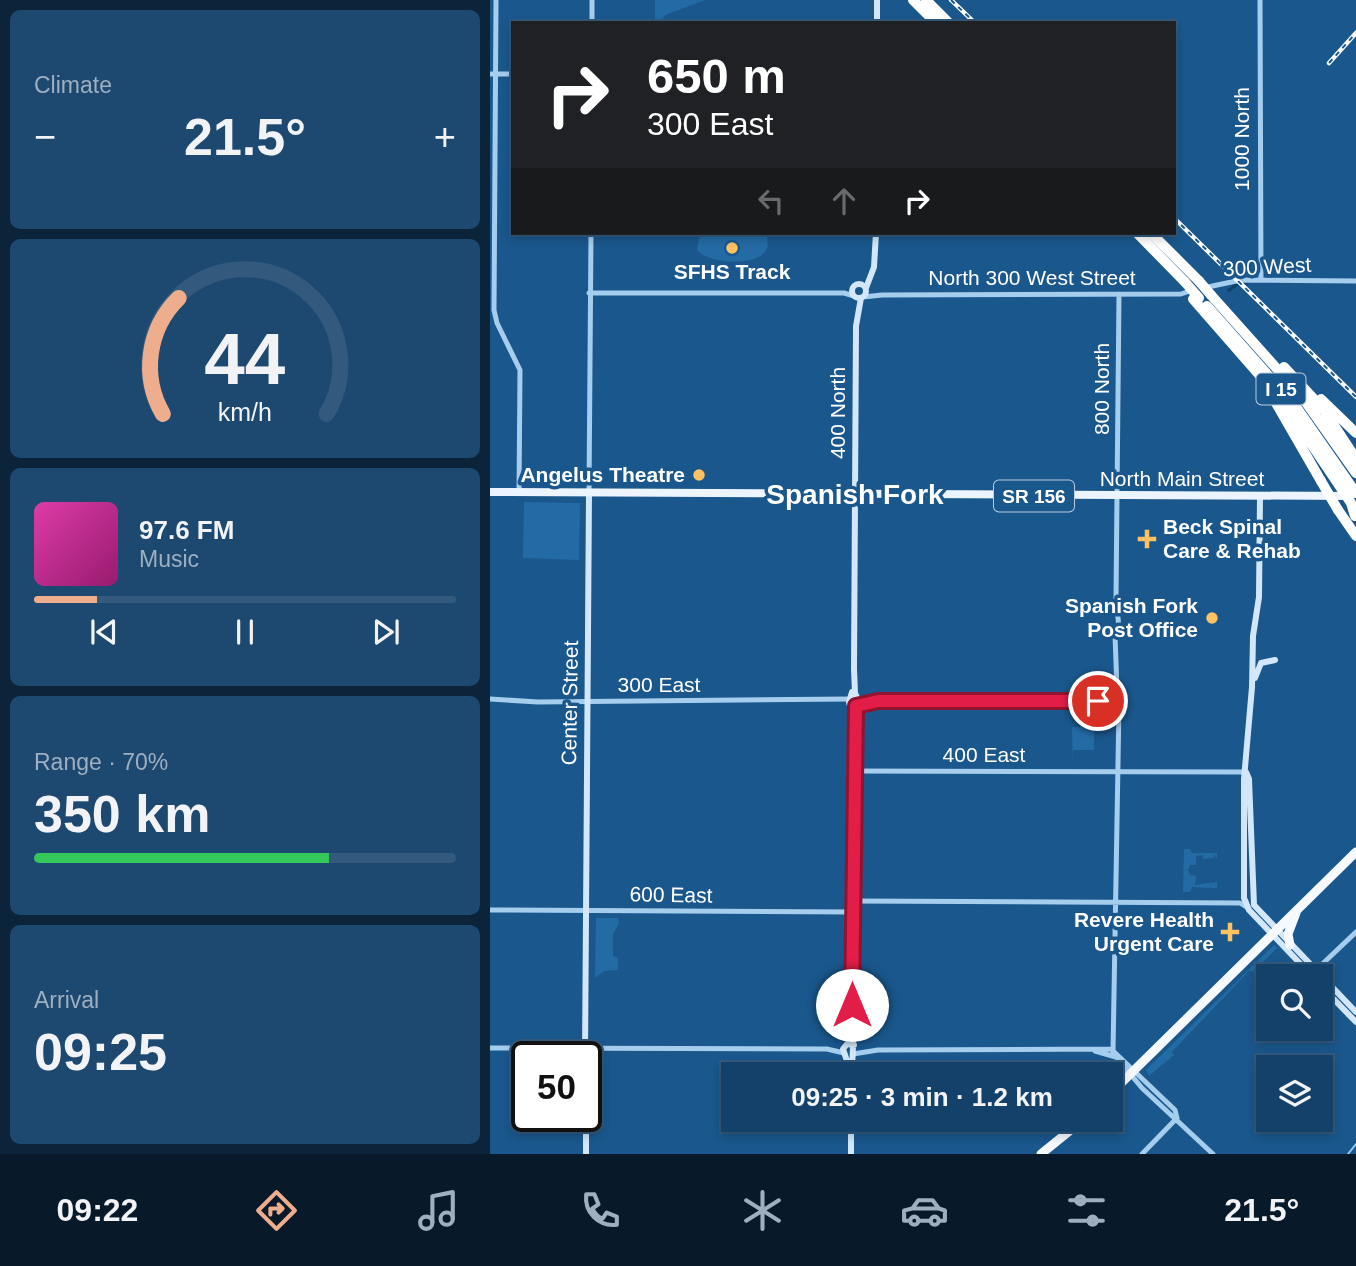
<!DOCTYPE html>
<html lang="en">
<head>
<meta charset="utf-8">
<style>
  :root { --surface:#144169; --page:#1d486f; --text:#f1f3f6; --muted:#9dafc0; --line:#335a7d; --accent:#eead8d }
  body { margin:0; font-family:Helvetica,sans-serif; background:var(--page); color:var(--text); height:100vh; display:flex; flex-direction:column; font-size:26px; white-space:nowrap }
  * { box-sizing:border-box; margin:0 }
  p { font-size:23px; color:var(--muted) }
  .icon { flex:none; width:38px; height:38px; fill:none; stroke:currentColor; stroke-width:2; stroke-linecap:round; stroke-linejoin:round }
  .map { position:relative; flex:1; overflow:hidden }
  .panel { display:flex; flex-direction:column; gap:10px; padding:10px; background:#0b243a; width:490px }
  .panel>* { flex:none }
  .hud { position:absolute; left:21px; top:21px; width:665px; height:214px; border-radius:0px; box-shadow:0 4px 10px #0003,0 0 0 2px var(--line); background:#202124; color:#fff; overflow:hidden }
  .fabs { position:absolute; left:766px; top:964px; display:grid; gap:14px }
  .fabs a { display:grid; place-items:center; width:77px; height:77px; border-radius:0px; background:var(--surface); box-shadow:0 4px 10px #0003,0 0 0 2px var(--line); font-size:35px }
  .speed { position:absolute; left:21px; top:1041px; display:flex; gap:14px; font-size:35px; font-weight:700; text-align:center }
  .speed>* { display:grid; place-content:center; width:91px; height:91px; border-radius:50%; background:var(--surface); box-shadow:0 4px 10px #0003,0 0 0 2px var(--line); line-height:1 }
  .speed .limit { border:4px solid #111; border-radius:10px; background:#fff; color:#111 }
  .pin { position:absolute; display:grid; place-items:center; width:60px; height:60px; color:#fff; margin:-30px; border:4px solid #fff; border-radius:50%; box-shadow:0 2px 7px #0007 }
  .me { position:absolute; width:77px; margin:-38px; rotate:0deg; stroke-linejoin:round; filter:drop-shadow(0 0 5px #0008) }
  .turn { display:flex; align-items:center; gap:24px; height:147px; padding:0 21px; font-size:32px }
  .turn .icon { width:91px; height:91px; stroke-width:2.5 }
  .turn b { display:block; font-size:49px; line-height:60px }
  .lanes { display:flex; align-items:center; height:66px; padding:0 21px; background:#0003; justify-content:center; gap:35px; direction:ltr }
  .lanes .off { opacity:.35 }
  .big { font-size:52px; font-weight:600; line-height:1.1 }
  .panel .card { flex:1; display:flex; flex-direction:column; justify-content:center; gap:10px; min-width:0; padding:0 24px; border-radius:10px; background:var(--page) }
  .panel .dial { align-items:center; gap:0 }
  .dial svg { height:182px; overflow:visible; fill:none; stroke:var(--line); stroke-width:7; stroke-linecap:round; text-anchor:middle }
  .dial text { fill:var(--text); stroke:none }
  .song { display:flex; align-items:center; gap:21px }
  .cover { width:84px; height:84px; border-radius:10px; background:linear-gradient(135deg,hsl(320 70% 55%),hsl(320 70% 35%)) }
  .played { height:7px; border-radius:4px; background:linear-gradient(90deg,var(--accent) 15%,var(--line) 15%) }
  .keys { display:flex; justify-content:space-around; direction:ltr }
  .heat { display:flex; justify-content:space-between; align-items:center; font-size:38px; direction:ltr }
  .charge { height:10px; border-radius:5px; background:linear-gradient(90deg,#34c759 70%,var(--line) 0) }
  .trip { position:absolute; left:231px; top:1062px; width:402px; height:70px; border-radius:0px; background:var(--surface); box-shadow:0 4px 10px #0003,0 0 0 2px var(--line); font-weight:600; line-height:70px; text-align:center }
  .menu { display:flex; height:112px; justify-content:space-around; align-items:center; background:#081a2a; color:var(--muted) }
  .menu .icon { width:49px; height:49px }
  .menu .on { color:var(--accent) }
  .menu b { font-size:32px; color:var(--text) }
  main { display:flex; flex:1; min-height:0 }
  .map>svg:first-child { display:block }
  .green { fill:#236ba5 }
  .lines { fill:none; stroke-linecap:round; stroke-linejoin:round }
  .stream { stroke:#98caf0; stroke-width:2 }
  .canal { stroke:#11406a; stroke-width:3.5 }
  .tertiary { stroke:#a5cdee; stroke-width:5 }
  .secondary { stroke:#d2e7fa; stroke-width:6 }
  .primary { stroke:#ecf5ff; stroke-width:8 }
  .trunk { stroke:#f6faff; stroke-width:9 }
  .motorway { stroke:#fff; stroke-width:10 }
  .rail-casing { stroke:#fff; stroke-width:4.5 }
  .rail { stroke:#1a578c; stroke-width:2; stroke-dasharray:5; stroke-linecap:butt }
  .motorway-bridge { stroke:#fff; stroke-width:10 }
  .route-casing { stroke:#92132f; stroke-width:18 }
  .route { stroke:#e11d48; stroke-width:12 }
  .poi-dot { fill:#ffc262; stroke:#1a578c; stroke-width:2.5 }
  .labels { text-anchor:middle; stroke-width:7; stroke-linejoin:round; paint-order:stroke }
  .shield { fill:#1a578c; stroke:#bacddc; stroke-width:2 }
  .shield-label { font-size:19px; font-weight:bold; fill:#fff }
  .street-label { font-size:21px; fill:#fff; stroke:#1a578c }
  .poi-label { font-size:21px; font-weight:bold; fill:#fff; stroke:#1a578c; text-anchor:end }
  .district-label { font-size:28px; font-weight:bold; fill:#fff; stroke:#1a578c }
</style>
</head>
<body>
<main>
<section class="panel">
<div class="card"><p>Climate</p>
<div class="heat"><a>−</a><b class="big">21.5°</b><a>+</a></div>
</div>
<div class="card dial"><svg viewBox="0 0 100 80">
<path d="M14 69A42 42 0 1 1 86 69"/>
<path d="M14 69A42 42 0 0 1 21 18" stroke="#eead8d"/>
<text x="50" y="56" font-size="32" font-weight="700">44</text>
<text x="50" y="72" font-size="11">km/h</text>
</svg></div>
<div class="card">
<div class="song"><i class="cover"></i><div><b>97.6 FM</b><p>Music</p></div></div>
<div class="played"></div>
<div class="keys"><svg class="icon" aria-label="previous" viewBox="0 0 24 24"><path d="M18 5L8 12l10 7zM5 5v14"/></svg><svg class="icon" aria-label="pause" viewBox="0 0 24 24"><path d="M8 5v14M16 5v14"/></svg><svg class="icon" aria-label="next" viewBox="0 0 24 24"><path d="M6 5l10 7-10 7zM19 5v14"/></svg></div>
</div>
<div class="card"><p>Range · 70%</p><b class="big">350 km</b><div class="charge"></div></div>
<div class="card"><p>Arrival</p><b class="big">09:25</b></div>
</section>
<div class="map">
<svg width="866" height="1154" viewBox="0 0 866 1154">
  <rect width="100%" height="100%" fill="#1a578c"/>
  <!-- green -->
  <path class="green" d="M165,0H215L175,15L170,23H150L165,20Z
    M210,233H275C293,269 220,267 207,250Z
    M34,502L90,503L89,560L33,558Z
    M582,727H604V750H583V767Z
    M694,849H700L702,853H727V859L724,854V858L713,859V855L706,856V865H700L698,870L700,875L706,876L705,885L727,882V888H721L720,885V888L702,887L700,892H693Z
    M106,918H128L129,923L123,934V956L128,958V970L114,971L105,978Z
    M784,945L794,952L787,948L764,971H759L682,1052L684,1055L659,1076L656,1070Z"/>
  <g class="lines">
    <!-- stream -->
    <path class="stream" d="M858,1154L866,1144"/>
    <!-- canal -->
    <path class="canal" d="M752,283H757
      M743,287L748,284
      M739,290L741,289"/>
    <!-- tertiary -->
    <path class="tertiary" d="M6,0L4,310L7,323L30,370L29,493
      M770,0L771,279
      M102,23V0
      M0,74H23
      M713,288L751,280L866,281
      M99,293H354L364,296
      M373,297L392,295L691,294L703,290
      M99,493L101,233
      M623 631a4 4 0 1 1 8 0a4 4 0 1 1-8 0Z
      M629,628L626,598L629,294
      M620.5 701a5.5 5.5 0 1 1 11 0a5.5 5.5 0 1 1-11 0Z
      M624,696L627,690L625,635
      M0,699L48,702L360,699
      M368,699L598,702L622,698
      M363,771L756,772
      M362,901L750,903L758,908
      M0,910L362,912
      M826,970L866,932
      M0,1048L337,1049L354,1053
      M605,1051L626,1057L652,1088L723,1154
      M363,1054L388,1050L621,1049L685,1110L687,1118
      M626,1057L623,1052L629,706
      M652,1154L687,1118"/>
    <!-- secondary -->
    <path class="secondary" d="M387,23V0
      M362 291a7 7 0 1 1 14 0a7 7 0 1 1-14 0Z
      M376,288L384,267L386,233
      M770,497L769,597L763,636L762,687L754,779V898L759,910L822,976
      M765,678L771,663L785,660
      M362,692L359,702L362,714
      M364,735L365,710L369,702L365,693L364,669L366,326L371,298
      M756,772L759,779L764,905L866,1012
      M831,986L866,1022
      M95,1057L99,493
      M359,1067L353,1049L357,1044L364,1045
      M362,1074C362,1054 365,1037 362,1017L363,731
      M361,1120V1154
      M96,1154V1116"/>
    <!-- primary -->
    <path class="primary" d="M0,492L861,496"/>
    <!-- trunk -->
    <path class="trunk" d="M800,945L798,934L806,913
      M621,1093L866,852
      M551,1154L593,1120"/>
    <!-- motorway -->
    <path class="motorway" d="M423,0L446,23
      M436,0L459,23
      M647,233L695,282
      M661,233L709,281
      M721,295L813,398L866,473
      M703,299L793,402L861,503L865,516
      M717,306L807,408L866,493
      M794,367L834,410L866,459
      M831,399L866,433
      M786,403L831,481
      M848,510L866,536"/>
    <defs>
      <path id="rail" d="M461,0L485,23
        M839,63L866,33
        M684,218L866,397"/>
    </defs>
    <!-- rail casing -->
    <use href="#rail" class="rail-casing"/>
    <!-- rail -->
    <use href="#rail" class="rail"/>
    <!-- motorway-bridge -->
    <path class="motorway-bridge" d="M709,281L721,295
      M695,282L709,298
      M831,481L848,510"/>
  </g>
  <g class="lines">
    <defs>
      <path id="route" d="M362,1005L366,706L388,701H608"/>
    </defs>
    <!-- route casing -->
    <use href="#route" class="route-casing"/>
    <!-- route -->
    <use href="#route" class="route"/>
  </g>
  <!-- markers -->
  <g class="poi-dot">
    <circle cx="242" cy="248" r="7"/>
    <circle cx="209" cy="475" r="7"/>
    <path d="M653.5 528.5h7v7h7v7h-7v7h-7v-7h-7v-7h7z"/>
    <circle cx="722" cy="618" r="7"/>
    <path d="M736.5 921.5h7v7h7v7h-7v7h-7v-7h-7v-7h7z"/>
  </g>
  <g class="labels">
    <!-- shield labels -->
    <g class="shield">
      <rect x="766.5" y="373.5" width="49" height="31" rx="5"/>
      <rect x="504" y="480.5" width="80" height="31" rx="5"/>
    </g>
    <g class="shield-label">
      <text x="791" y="396">I 15</text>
      <text x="544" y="503">SR 156</text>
    </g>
    <!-- street labels -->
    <g class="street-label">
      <text transform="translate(752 139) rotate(-90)" y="7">1000 North</text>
      <text transform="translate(777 267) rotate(-3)" y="7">300 West</text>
      <text x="542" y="285">North 300 West Street</text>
      <text transform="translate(612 389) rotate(-90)" y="7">800 North</text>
      <text transform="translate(348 413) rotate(-90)" y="7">400 North</text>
      <text x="692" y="486">North Main Street</text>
      <text x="169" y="692">300 East</text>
      <text transform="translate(80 703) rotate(-89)" y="7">Center Street</text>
      <text x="494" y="762">400 East</text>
      <text transform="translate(181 895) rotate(1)" y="7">600 East</text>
    </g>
    <!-- poi labels -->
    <g class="poi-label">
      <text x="242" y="279" text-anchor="middle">SFHS Track</text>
      <text x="195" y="482">Angelus Theatre</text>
      <text x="673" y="534" text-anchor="start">Beck Spinal<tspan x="673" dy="24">Care &amp; Rehab</tspan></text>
      <text x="708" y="613">Spanish Fork<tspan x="708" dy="24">Post Office</tspan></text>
      <text x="724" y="927">Revere Health<tspan x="724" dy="24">Urgent Care</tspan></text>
    </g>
    <!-- district labels -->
    <g class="district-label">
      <text x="365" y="504">Spanish Fork</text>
    </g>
  </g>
</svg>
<div class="fabs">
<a><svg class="icon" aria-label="search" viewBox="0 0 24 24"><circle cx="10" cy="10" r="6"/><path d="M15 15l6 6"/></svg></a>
<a><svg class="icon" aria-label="layers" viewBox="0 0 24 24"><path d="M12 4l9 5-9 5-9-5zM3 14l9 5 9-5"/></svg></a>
</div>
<div class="speed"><div class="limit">50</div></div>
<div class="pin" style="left:608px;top:701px;background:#d93025"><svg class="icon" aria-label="arrive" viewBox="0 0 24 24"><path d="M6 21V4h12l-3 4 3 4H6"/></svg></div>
<svg class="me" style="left:362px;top:1005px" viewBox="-20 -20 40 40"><circle r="19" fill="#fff"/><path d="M0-13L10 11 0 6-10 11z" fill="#e11d48"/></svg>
<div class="trip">09:25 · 3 min · 1.2 km</div>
<div class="hud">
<div class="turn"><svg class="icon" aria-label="right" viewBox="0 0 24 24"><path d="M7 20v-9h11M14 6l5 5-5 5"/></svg><div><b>650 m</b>300 East</div></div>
<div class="lanes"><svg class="icon off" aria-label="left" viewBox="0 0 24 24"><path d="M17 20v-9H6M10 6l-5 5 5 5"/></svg><svg class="icon off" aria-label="ahead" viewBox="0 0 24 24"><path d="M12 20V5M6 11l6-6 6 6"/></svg><svg class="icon" aria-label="right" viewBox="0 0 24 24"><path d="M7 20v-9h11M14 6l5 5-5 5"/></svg></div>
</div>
</div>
</main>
<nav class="menu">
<b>09:22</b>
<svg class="icon on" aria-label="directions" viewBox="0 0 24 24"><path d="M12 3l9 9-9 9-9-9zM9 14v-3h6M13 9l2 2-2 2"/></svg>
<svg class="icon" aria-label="music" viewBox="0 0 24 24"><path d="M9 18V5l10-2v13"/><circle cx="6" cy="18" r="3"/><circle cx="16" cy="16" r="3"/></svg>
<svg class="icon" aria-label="phone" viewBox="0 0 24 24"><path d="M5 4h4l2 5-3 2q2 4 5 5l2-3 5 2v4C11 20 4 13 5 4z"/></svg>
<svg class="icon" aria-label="climate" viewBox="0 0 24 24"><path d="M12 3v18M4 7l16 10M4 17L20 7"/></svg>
<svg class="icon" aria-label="car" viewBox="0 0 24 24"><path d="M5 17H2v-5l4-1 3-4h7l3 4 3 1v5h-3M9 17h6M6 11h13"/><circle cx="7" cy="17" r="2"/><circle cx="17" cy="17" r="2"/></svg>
<svg class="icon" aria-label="filters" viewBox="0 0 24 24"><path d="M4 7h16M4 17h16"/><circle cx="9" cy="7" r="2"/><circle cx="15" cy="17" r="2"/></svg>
<b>21.5°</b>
</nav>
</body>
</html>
